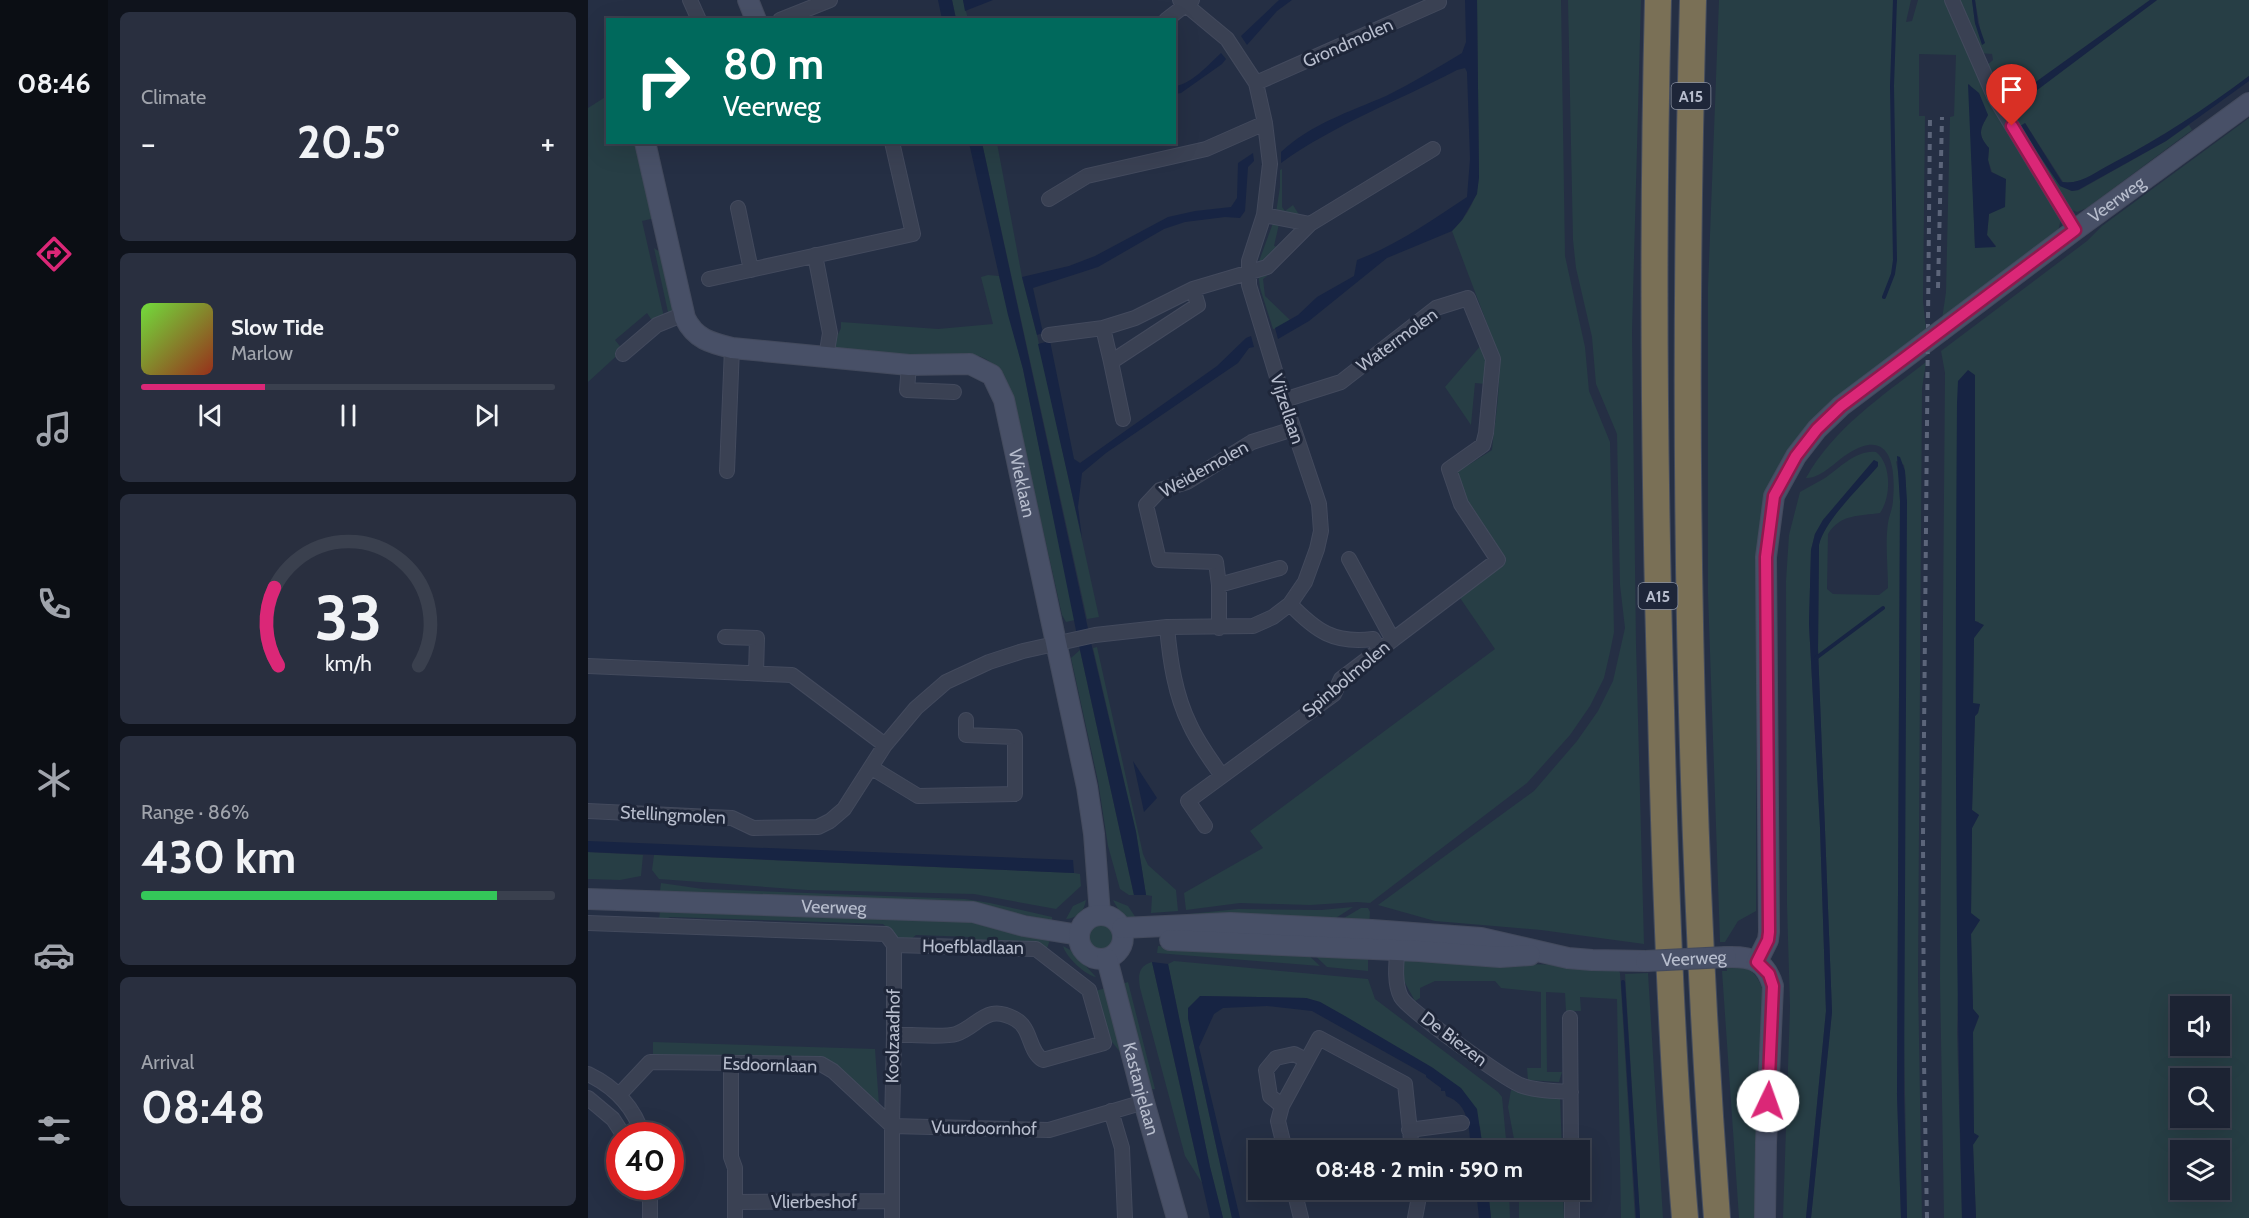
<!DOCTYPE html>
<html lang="en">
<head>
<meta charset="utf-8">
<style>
  :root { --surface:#1c2333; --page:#292f3f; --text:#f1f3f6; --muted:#a0a4ac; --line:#3a404e; --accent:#db2777 }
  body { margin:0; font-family:Cabin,sans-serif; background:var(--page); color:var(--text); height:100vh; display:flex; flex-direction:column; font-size:22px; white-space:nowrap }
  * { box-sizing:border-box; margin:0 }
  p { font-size:20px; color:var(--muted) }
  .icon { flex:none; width:33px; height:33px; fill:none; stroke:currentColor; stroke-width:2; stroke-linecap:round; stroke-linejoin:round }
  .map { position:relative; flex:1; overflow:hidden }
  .panel { display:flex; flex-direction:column; gap:12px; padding:12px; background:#0f131c; width:480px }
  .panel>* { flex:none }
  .banner { position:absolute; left:18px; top:18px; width:570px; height:126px; border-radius:0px; box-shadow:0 6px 24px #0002,0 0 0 2px var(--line); background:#00695c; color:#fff; overflow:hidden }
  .buttons { position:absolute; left:1582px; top:996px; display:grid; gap:12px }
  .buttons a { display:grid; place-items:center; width:60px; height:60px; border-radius:0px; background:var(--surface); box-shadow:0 6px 24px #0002,0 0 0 2px var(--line); font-size:30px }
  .speed { position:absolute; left:18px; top:1122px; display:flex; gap:12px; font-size:30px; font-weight:700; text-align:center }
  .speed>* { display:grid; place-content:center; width:78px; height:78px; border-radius:50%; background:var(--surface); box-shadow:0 6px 24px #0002,0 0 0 2px var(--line); line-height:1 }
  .speed .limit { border:9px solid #d22; background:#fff; color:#111 }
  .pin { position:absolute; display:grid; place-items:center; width:51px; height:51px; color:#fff; margin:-62px -26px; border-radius:50% 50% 50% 0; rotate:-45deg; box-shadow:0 0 6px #0007 }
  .pin .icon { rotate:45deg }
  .me { position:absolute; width:66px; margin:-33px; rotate:3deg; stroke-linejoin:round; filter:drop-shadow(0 0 4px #0008) }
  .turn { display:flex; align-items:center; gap:21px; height:126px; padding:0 18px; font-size:27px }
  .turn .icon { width:78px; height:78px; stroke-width:2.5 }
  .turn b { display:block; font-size:42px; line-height:51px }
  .big { font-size:45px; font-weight:700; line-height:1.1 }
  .panel .widget { flex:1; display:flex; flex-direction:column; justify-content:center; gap:9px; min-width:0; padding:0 21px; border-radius:9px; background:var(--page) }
  .panel .dial { align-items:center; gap:0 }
  .dial svg { height:156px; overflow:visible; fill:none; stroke:var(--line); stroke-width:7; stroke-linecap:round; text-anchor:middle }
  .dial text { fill:var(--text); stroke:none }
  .song { display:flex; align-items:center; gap:18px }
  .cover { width:72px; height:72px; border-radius:9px; background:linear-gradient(135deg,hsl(100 70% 55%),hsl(10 70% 35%)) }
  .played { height:6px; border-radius:3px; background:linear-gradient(90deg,var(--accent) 30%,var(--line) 30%) }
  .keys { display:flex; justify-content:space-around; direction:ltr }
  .heat { display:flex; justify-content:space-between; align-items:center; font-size:33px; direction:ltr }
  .charge { height:9px; border-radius:4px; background:linear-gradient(90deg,#34c759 86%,var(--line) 0) }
  .trip { position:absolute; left:660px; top:1140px; width:342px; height:60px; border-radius:0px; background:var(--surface); box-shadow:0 6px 24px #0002,0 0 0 2px var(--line); font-weight:700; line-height:60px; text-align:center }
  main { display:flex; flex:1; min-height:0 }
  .tab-bar { display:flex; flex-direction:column; width:108px; justify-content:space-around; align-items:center; background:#0b0e14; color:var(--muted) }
  .tab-bar .icon { width:42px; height:42px }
  .tab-bar .current { color:var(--accent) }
  .tab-bar b { font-size:27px; color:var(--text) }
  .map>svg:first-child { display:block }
  .green { fill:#273e45; fill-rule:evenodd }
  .water { fill:#172443 }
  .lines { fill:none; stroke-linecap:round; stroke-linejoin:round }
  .stream { stroke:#172443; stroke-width:4 }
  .street-casing { stroke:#434a5d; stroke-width:16 }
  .secondary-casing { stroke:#434a5d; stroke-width:22 }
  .highway-casing { stroke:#444c5e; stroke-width:28 }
  .street { stroke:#3a4153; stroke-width:14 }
  .secondary { stroke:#485067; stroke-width:20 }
  .highway { stroke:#7a7056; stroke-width:26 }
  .rail { stroke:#5c657a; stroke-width:4; stroke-dasharray:6 6; stroke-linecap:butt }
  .secondary-bridge-casing { stroke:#434a5d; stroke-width:22; stroke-linecap:butt }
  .secondary-bridge { stroke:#485067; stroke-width:20 }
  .route-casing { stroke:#8e194d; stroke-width:15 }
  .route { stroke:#db2777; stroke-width:10 }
  .labels { text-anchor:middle; stroke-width:6; stroke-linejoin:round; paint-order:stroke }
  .shield { fill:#1e2639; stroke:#8990a1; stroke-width:1.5 }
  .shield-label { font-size:16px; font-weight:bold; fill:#b7bdcd }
  .street-label { font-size:18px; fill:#b7bdcd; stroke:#1e2639 }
</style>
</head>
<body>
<main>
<nav class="tab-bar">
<b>08:46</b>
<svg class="icon current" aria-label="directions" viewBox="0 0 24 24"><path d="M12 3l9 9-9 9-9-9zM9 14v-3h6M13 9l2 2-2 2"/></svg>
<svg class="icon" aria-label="music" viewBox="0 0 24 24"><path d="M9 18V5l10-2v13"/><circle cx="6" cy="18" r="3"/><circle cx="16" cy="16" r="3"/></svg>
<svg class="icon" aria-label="phone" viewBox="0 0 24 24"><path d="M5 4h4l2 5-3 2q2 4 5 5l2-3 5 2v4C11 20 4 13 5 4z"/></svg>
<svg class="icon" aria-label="climate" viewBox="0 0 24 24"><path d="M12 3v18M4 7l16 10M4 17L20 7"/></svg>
<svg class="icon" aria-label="car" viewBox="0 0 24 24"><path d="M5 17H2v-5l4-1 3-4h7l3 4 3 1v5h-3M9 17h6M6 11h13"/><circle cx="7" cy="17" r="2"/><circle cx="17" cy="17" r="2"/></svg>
<svg class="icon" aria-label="filters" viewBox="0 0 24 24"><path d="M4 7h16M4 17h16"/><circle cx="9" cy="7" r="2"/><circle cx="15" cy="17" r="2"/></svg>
</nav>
<section class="panel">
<div class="widget"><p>Climate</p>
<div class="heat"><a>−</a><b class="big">20.5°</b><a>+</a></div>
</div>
<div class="widget">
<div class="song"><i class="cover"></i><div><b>Slow Tide</b><p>Marlow</p></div></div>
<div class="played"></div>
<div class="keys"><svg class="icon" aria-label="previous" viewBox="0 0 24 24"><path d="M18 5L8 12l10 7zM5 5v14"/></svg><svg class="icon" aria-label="pause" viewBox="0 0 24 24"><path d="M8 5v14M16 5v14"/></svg><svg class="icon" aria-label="next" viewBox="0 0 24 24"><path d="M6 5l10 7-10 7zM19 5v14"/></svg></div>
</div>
<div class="widget dial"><svg viewBox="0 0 100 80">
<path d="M14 69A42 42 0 1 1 86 69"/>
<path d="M14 69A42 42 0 0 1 12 29" stroke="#db2777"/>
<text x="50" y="56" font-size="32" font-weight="700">33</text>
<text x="50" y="72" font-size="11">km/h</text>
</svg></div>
<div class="widget"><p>Range · 86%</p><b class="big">430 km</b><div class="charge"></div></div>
<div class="widget"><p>Arrival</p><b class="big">08:48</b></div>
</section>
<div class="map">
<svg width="1661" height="1218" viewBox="0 0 1661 1218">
  <rect width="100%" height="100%" fill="#252f44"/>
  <!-- green -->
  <path class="green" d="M364,0H375L380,19H368Z
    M889,0H973L977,256L997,347L1001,391L1022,442L1026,632L1022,652L1016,678L1002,706L982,735L939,783L782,903L769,902L722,905L652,903L598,910L596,893L675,848L662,831L907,649L870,595L916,562L875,499L866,474L904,450C907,416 916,378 907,345L864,231C880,215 889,199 891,177Z
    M980,0H1053L1044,332L1048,644L1056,944L953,930L847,921L790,905L946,791L989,741L1010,711L1025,681L1037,628L1032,585L1029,434L1008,384L1004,337L988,268L985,240Z
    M1131,0H1323L1318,22L1324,21L1330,0H1361L1473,219L1469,236L1354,319L1358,292L1362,117L1366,116L1368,55L1331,54V116H1337L1335,301L1338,330L1260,391L1178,500L1172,527L1168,569V911L1150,921L1137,942H1132L1120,594V287ZM1381,84L1400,115C1392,129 1389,135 1401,148L1400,160L1404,172L1417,179V206L1401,214L1399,235L1408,246L1387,247Z
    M1368,0H1384L1387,23L1395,45L1387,0H1562L1427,97L1422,96L1409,69L1426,106L1569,0H1661V76C1617,109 1573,138 1525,163C1509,171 1493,185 1475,182L1437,123L1435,132L1472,186L1484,191L1491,190L1578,141L1601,125L1604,130L1499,208L1489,212L1482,209L1418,109L1398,66L1405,60L1404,54L1391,53Z
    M19,96L20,142L49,143L67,218L54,221L76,317L65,322L59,313L27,340L35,350L0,382V108Z
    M1661,118V1218H1388L1385,1145V1032L1391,1017L1385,1009L1383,934L1392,920L1383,914L1384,828L1391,815L1384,810L1387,716L1390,713L1392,704H1385L1386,638L1391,622L1387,621V375L1369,1031L1374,1218H1356L1352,979L1357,373L1353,351L1499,241L1514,226ZM1593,1006H1632V1046H1593ZM1593,1078H1632V1118H1593ZM1593,1150H1632V1190H1593Z
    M394,143H409L434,277L449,335L511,617L499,619Z
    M694,169V207L697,211L705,205L713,218L688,213L692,187V170Z
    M685,223L691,224L686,246L690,247L675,264H670Z
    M66,248L75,254L87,307L83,312H80Z
    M670,272H677L679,276L675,279L677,296L702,320L691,328L685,329L672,288Z
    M400,275L411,276L435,369L487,620L478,622L474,615L425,396C417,378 410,363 391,356L325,357L249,350L245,345L253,328V322L350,329L405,324L393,277Z
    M894,344L899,357L897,384L887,383L883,425L857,387Z
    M1338,362L1334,389L1330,978L1334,1218H1319V1209L1315,979L1318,482L1316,465L1308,461L1311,477L1312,501L1309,1094L1313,1218H1223L1244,1012L1230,649L1231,544C1236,521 1273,486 1290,466L1286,460L1235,520L1227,534L1223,550L1221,624L1232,827L1238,1011L1218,1218H1195L1202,1007L1199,905L1198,581L1201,535L1212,492C1220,487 1229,483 1237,478C1253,467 1268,450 1288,452C1304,464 1303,498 1292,513C1272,516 1252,514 1240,534L1239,589L1245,594L1291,595L1300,588C1300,567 1297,544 1300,523C1301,515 1305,508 1305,500C1308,468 1303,427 1261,453C1249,460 1233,479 1218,478C1246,428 1293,397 1338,362Z
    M509,647L555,854L560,865L588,890L590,911L563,913L564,896L558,895L548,832L505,648Z
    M492,650L546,895H541L532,889L520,846L510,781L483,658Z
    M0,852L55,855L53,876L32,880L0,879Z
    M66,855L486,873L492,874L493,886L468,909L386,894L219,890L71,879L64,870Z
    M73,883L115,889L377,899L402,903L464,917V921L397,906L72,891Z
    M498,900C496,912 489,918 478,919L485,906Z
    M525,900L540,906L548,918L542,920C534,915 529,908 525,900Z
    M765,907L737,925L562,918L650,909L733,910Z
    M773,908H780L782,912L781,927L744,925Z
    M72,910L379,919L462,940L458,951L388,942L383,937L328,935L322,940L311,939L295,924L82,917L76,921H71Z
    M500 937a13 13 0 1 1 26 0a13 13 0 1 1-26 0Z
    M475,946L484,951L508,977C497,975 478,957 475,946Z
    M570,946L715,950L732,966L569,953Z
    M721,950L780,955V971L739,967Z
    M816,958L908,964L1028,965L1032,973L1047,1218H1033L1029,999L992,997L993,1011H978L977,993L958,992L959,1072H974L971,1082L940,1080L939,1068H953V992L913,988L907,981H847L832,988V998L827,1001L816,981Z
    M586,961L780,979L787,999L910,1092L914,1097L919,1150H895L892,1127L845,1068L732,1002L718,998L612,996L600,1018L644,1218H635L622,1167L580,964Z
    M564,962L614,1183L597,1156L552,988C550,976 550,966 564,962Z
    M1138,963C1154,967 1165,967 1172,983C1183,1007 1171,1039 1170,1065C1169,1116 1170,1167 1170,1218H1151L1134,971H1139Z
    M1060,973L1075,1218H1052L1037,974Z
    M540,982L567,1089L561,1090L534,984Z
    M518,988L546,1088L542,1089L532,1052L520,1037L507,991Z
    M65,1042L287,1049L291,1105L243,1061L143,1057L65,1062Z
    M923,1090L951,1096H972L974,1150H928L920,1107Z
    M900,1190H921L922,1218H903Z
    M931,1190H975L976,1218H931Z"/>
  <!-- water -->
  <path class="water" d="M350,0H364L368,19H354Z
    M375,0H405L377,11Z
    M691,0H704L689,11L659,45L653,36Z
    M877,0H889L891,177L889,194L874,220L864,231L799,258L721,321L690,339L687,328L710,315L729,297L766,276L769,260C809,245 844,220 879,197L882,159L879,72L877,68L869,70C810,101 747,124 693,163V152C723,124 761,112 798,96C824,83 849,68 874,53L878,42Z
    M1384,0H1387L1390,23L1397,43L1394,45L1387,23Z
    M1562,0H1569L1436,100L1426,106L1422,105L1405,72L1409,69L1422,96L1427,97Z
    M633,53L638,59L634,64L593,93L587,94V86C604,84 621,64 633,53Z
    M1661,76V81L1578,141L1490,190L1484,191L1472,186L1432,126L1437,123L1474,182C1493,185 1509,171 1525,163C1573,138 1617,109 1661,76Z
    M1380,84L1391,93L1400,115C1392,129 1389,135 1401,148L1400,160L1403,172L1418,179L1417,207L1401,214L1399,235L1408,247L1387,248Z
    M381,143H394L504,647L548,832L558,895H546L492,650L435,369L420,315Z
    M665,153L666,161L660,167L657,211L652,218L637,217L597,222L576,229L510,267L445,288L455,333L449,335L434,277L481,266L507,256L580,217L607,211L643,207L649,198L650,163Z
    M663,336L666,347L661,348L650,363L518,453L494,473L490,507L494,538L450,344L462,341L486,459L492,463L629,366L658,338Z
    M1380,370L1387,375V621L1396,625L1386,638L1385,703L1392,704L1390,713L1387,716L1384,810L1391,815L1384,828L1383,913L1392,920L1383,934L1385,1009L1391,1016L1385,1032L1386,1133L1391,1136L1385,1145L1388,1218H1374C1367,946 1367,675 1369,403L1370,381Z
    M1309,456L1312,457L1317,471L1319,501L1316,1094L1319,1218H1313L1309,1094L1312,501Z
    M1286,460L1290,462V466C1273,486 1236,521 1231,545L1230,649L1244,1012L1223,1218H1218L1238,1011L1232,827L1221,624L1223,550L1227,534L1235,520Z
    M545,761L569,798L556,812Z
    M0,841L485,860L486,873L0,852Z
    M564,962L580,964L622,1167L635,1218H622Z
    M612,996L718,998L732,1002L757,1016L845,1068L873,1088L889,1109L895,1150H883C881,1129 882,1104 858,1096L857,1091H853V1088L838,1077V1075L724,1011L679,1006L635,1008L626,1014L611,1047L652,1218H644L600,1018V1008Z
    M888,1190H900L903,1218H891Z"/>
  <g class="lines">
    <!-- stream -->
    <path class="stream" d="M1296,297L1305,274L1307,260L1304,86L1307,0
      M1228,658L1295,608
      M1035,982L1050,1218"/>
    <defs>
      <path id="street" d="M102,0L111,20
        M1364,0L1406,96L1487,230
        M192,20L242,0
        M578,20L604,0
        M668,83L851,2
        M461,199L499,176L618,149L677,123
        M150,208L163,270
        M676,215L722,224L845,149
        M227,255L242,333L238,357
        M121,279L325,234L304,142
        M515,328L523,362
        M461,335L515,328L547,318L605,289L679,267L722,224
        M35,354L69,325L96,314
        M321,365L319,390L366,392
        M535,419L523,362L610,305L605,289
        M139,471L144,348
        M761,559L805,640
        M631,585L692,568
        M702,604C728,631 746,644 785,639L791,649
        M579,627C582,660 587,695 602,725C610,743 623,760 634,776
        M631,628V585L628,562L571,560L558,505L572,490L599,482L664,442L705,429
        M137,637L169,638L168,673
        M0,666L204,675L297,745
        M284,768L330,796L427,794V737L378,735V720
        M0,811L144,818L165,828L230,827L242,821L256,809L297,745L328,708L358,682L401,662L435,651L507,635L579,627L665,626L685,617L702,604L717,582L729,549L733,531L731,504L696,400L661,285V261L676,215L682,164L677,123L668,83L639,39L592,0
        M617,826L600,801L746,694L753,679L910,560L873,504L861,469L895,445L898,433L905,359L880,298L848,308L753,382L696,400
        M0,923L298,934L306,945
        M810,942C809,959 805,981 813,997C820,1010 916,1078 932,1085C947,1091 967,1091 983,1092
        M306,945L448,949L501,990L516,1043L455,1060C440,1051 444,1028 427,1019C398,1003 391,1026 368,1034C356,1038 321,1034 306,1035
        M306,945V1035L304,1126L461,1130L556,1102
        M982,1018L983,1150
        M143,1063V1157L147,1168V1218
        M0,1074C27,1087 46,1106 55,1136
        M31,1095L62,1062L233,1064L245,1071L304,1126V1218
        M0,1098L25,1119L36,1136
        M694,1106L682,1096L678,1070L688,1058L706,1054L718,1060
        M523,1111L534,1148L537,1218
        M821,1130L874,1123
        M697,1150L690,1121L694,1106L731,1038L817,1084L824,1150
        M62,1186V1218
        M706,1190L713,1218
        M984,1190V1218
        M147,1202L304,1201
        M827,1218L830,1202L828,1190"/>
      <g id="secondary">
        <path d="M160,0L168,20"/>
        <path id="s1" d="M57,142L97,318C107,339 123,343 144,348L321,365L382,364L404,375L416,400L499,787L506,834L512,914"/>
        <path id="s2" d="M1354,330L1487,230L1661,103"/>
        <path id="s3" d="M0,899L385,912L436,926L491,935"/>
        <circle cx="513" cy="937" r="22"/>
        <path d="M534,928L642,923L784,930L893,938L980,958L1004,960L1058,961"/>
        <path d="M582,940L831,951L912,957L942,955"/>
        <path d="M1138,957C1164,956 1177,960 1185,986L1178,1143L1177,1218"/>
        <path id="s4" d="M519,959L556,1102L589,1218"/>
        <path d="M1169,962L1180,940L1181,932L1178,557L1186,496L1208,456L1229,429L1253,406L1338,342"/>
      </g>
      <path id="highway" d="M1070,0C1064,237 1066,473 1073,710C1077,880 1083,1049 1097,1218
        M1105,0C1094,406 1099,813 1129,1218"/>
    </defs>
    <!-- street casing -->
    <use href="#street" class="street-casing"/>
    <!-- secondary casing -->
    <use href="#secondary" class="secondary-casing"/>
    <!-- highway casing -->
    <use href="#highway" class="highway-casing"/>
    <!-- street -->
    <use href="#street" class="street"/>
    <!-- secondary -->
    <use href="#secondary" class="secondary"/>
    <!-- highway -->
    <use href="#highway" class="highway"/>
    <!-- rail -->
    <path class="rail" d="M1350,288L1354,117
      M1339,1218L1336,1062L1335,837L1342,116"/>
    <defs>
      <g id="secondary-bridge">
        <path d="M1338,342L1354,330"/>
        <path id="s5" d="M1058,961L1138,957"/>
      </g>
    </defs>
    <!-- secondary-bridge casing -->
    <use href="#secondary-bridge" class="secondary-bridge-casing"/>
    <!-- secondary-bridge -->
    <use href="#secondary-bridge" class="secondary-bridge"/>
  </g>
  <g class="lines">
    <defs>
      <path id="route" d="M1180,1101L1185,986L1181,974L1169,962L1180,940L1181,932L1178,557L1186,496L1208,456L1229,429L1253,406L1487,230L1424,126"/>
    </defs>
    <!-- route casing -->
    <use href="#route" class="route-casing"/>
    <!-- route -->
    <use href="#route" class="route"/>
  </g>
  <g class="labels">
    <!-- shield labels -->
    <g class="shield">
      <rect x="1083.5" y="83" width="39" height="26" rx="4.5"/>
      <rect x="1050.5" y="583" width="39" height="26" rx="4.5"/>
    </g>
    <g class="shield-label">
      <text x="1103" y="102">A15</text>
      <text x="1070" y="602">A15</text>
    </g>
    <!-- street labels -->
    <g class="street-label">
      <text transform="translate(760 43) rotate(-24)" y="6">Grondmolen</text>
      <text dy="6" stroke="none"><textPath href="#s2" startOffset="218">Veerweg</textPath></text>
      <text transform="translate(809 340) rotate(-36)" y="6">Watermolen</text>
      <text transform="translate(699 409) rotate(72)" y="6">Vijzellaan</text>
      <text transform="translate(616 469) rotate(-29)" y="6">Weidemolen</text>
      <text dy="6" stroke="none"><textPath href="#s1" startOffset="615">Wieklaan</textPath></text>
      <text transform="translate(758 679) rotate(-40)" y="6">Spinbolmolen</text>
      <text transform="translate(85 815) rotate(3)" y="6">Stellingmolen</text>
      <text dy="6" stroke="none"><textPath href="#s3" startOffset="246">Veerweg</textPath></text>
      <text transform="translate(385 947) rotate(1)" y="6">Hoefbladlaan</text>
      <text dy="6" stroke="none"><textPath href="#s5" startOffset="48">Veerweg</textPath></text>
      <text transform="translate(305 1036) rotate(-89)" y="6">Koolzaadhof</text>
      <text transform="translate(866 1039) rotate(37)" y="6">De Biezen</text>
      <text transform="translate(182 1065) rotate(2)" y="6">Esdoornlaan</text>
      <text dy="6" stroke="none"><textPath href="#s4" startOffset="134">Kastanjelaan</textPath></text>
      <text transform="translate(396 1128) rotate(1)" y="6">Vuurdoornhof</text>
      <text x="226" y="1208">Vlierbeshof</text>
    </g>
  </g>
</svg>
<div class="buttons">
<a><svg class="icon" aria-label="sound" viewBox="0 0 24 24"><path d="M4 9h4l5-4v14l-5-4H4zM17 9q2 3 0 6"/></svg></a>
<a><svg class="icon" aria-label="search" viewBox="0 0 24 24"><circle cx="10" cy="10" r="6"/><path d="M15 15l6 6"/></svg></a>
<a><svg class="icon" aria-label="layers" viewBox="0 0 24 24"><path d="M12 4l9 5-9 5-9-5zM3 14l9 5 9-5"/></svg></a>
</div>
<div class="speed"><div class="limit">40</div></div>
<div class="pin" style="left:1424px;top:126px;background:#d93025"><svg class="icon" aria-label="arrive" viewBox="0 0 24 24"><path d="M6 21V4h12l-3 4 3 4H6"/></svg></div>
<svg class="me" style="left:1180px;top:1101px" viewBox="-20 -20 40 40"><circle r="19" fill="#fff"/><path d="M0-13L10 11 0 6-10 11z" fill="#db2777"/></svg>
<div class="trip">08:48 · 2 min · 590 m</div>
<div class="banner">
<div class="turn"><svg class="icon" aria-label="right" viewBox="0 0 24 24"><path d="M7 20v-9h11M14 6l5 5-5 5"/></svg><div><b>80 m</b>Veerweg</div></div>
</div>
</div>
</main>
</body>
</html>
